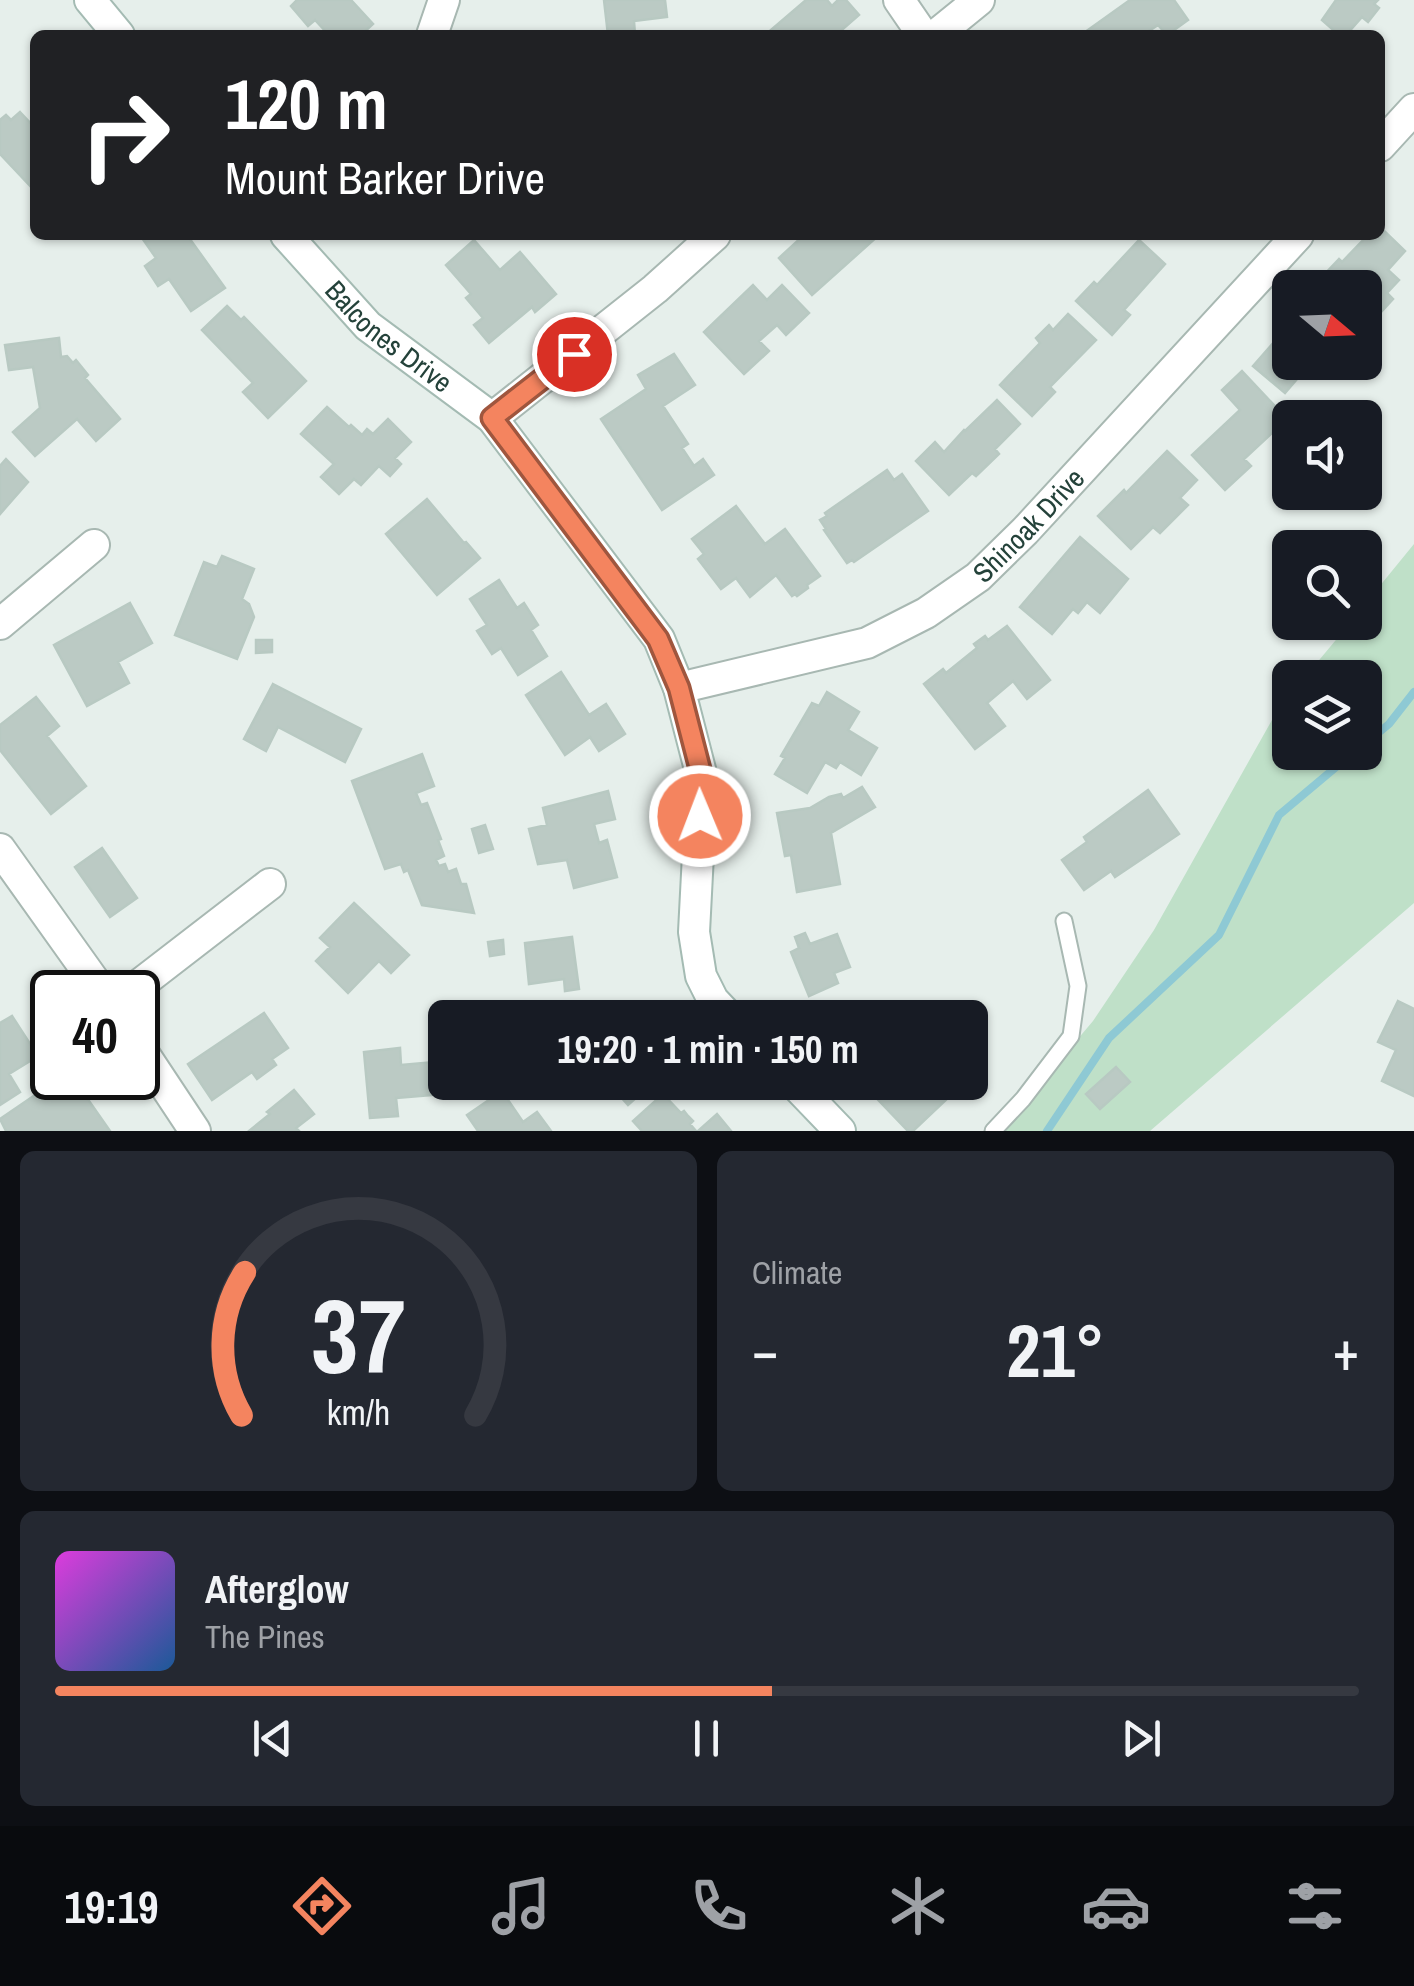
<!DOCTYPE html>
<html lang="en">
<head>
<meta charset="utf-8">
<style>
  :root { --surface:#171b24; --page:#242831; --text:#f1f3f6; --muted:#9ea1a6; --line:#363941; --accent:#f4845f }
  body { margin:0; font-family:"Archivo Narrow",sans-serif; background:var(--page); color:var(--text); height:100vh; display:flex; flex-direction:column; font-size:38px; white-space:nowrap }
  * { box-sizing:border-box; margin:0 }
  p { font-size:32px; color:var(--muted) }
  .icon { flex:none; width:55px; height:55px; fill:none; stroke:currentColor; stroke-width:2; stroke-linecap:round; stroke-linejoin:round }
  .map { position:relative; height:1131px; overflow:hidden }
  .side { display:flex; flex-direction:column; gap:20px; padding:20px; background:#0d0f14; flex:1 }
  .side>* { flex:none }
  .hud { position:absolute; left:30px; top:30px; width:1355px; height:210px; border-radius:15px; box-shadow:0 2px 8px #0004; background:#202124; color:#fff; overflow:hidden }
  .needle { width:65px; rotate:109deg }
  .buttons { position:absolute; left:1272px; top:270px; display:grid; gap:20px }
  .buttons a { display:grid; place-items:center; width:110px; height:110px; border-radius:15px; background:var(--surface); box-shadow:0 2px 8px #0004; font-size:50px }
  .speed { position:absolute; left:30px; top:970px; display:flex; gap:20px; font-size:50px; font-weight:700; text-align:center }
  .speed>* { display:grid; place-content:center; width:130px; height:130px; border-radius:50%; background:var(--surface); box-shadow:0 2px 8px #0004; line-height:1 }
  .speed .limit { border:5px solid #111; border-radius:15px; background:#fff; color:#111 }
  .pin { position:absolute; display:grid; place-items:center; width:85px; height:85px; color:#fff; margin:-42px; border:5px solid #fff; border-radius:50%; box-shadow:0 2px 10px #0007 }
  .me { position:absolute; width:110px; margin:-55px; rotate:359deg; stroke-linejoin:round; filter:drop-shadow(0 0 8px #0008) }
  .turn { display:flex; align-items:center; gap:35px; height:210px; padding:0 30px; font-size:45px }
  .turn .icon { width:130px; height:130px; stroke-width:2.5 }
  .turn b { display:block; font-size:70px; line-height:85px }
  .big { font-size:75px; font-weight:700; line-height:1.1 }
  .side .card { flex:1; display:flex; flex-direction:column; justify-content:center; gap:15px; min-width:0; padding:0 35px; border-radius:15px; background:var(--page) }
  .side .dial { align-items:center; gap:0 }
  .dial svg { height:260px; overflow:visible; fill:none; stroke:var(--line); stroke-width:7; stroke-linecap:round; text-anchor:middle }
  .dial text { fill:var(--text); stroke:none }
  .song { display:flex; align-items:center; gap:30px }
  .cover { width:120px; height:120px; border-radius:15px; background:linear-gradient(135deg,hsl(300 70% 55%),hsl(210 70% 35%)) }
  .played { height:10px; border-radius:5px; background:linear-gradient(90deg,var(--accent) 55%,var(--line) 55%) }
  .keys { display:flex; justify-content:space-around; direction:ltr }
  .heat { display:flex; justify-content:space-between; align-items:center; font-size:55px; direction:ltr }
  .side .tiles { flex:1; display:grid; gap:20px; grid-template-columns:1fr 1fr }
  .card:last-child { grid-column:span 2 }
  .trip { position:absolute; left:428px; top:1000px; width:560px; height:100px; border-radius:15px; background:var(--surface); box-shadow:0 2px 8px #0004; font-weight:700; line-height:100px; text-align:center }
  .menu { display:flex; height:160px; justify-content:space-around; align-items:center; background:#090b0e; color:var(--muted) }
  .menu .icon { width:70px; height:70px }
  .menu .current { color:var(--accent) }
  .menu b { font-size:45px; color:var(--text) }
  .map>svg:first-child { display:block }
  .green { fill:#bfe0c8 }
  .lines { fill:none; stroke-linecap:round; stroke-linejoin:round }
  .stream { stroke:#8ec9d4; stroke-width:8 }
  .building { fill:#bbcac4; stroke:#b8c9c2; stroke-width:2.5 }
  .lane-casing { stroke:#a8b8b2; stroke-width:19 }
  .street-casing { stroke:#a8b8b2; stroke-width:34 }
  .secondary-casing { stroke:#a4bbb3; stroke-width:34 }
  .lane { stroke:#fff; stroke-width:15 }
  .street { stroke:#fff; stroke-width:30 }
  .secondary { stroke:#fff; stroke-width:30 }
  .route-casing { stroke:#9f563e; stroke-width:25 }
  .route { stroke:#f4845f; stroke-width:18 }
  .labels { text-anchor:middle; stroke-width:8; stroke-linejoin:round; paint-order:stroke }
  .street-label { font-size:28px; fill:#24423a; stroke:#f7fbf9 }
</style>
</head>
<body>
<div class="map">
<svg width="1414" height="1131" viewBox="0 0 1414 1131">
  <rect width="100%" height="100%" fill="#e6efeb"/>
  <!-- green -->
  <path class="green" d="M1414,544V903L1150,1131H1000L1093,1021L1154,930L1277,711L1290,696V752H1365V678L1305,677L1350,623L1365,622V604Z"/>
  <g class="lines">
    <!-- stream -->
    <path class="stream" d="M1365,744L1389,724L1414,692
      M1047,1131L1109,1038L1219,935L1279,815L1354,752"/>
  </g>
  <!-- building -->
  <path class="building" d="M297,0H351L373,24L361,35H329L315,20L308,26L291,6Z
    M604,0H665L667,17L634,21L635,35H608Z
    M806,0H827L832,6L838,0H846L859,15L836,35H765Z
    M1130,0H1174L1188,20L1167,35L1158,25L1143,35H1081Z
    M1336,0H1378L1374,4L1379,8L1368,22L1362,17L1346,35H1339L1322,20Z
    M20,112L35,128V191L0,154V120L6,115L11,120Z
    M1380,227L1405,251L1388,270L1399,280L1387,293L1393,299L1371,323L1365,317V288H1333L1322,277L1339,259L1342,262L1368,235H1380Z
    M140,235H187L225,288L191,311L169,279L158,286L145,266L156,258Z
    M804,235H879L812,295L779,258Z
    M474,240L500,270L520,252L556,294L535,312L532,307L489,343L474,325L483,318L466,298L471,294L446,265Z
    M1139,240L1165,264L1124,310L1130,315L1112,335L1076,301L1094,282L1097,285Z
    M753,285L767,300L782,285L809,313L786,335L777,325L759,341L769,351L744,374L704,332Z
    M227,306L241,320L244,317L306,381L268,418L243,392L253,383L202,330Z
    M1068,314L1096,340L1050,387L1055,392L1032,416L1000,385L1040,343L1036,338L1049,325L1053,330Z
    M1290,324V362H1326L1312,378L1304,371L1285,393L1253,366Z
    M59,338L61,357L67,356L73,363L76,360L88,375L85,378L120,419L96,441L77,419L35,456L13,432L40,408L33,367L9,370L5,345Z
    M674,354L695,385L663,406L688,444L682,448L694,466L703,459L714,475L662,510L601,419L646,389L638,375Z
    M1242,371L1287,419L1244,459L1251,466L1225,490L1192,455L1240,410L1222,390Z
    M997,400L1020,424L995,449L999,454L976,476L972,473L949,495L916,461L935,442L944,452L964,430L965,431Z
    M327,407L349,427L351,425L362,435L367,429L373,434L388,419L411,442L395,458L401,464L390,476L379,466L361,485L354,479L339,494L321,477L334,464L301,434Z
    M1167,451L1197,480L1180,498L1188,505L1160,533L1153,527L1131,549L1098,516L1124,490L1126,493Z
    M6,459L28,482L0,514V466Z
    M887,470L894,480L902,474L928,511L854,562L852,560L847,563L824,530L826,529L820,520L827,516L825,513Z
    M427,499L464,543L466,542L480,558L437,595L386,534Z
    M736,506L765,544L785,529L820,576L807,585L808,588L797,596L795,594L792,596L776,575L750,597L736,578L721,589L698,559L704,554L692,539Z
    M1080,537L1128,579L1100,613L1087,602L1078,613L1073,609L1052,634L1020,607Z
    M222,556L254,569L242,599L249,604L254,617L237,659L175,635L204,562L217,567Z
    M499,580L517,608L524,603L538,625L531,630L547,656L518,675L501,648L492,654L477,631L487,625L470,599Z
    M130,603L152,643L118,662L129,683L87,706L54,645Z
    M1007,626L1050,680L1027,699L1013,681L987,703L1005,726L975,749L924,684L943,669L946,673L977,648L974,644L985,636L988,640Z
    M256,640H272V652L256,653Z
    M561,672L589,715L606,704L625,734L599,751L590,737L565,755L526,695Z
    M273,684L361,729L345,762L278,727L266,751L244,739Z
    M827,692L859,712L848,730L877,748L861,775L840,762L836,768L825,762L807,793L775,774L785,758L781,756L812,703L819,706Z
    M36,697L59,726L47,736L86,786L51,814L0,750V725Z
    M422,754L434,786L416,793L421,805L427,803L441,839L438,840L444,856L436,860L439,866L445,864L448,872L456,869L461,884H466L474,913L422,905L408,870L404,872L401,864L385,869L352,781Z
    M862,787L875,807L831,833L840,884L797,892L791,855L785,856L777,813L810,808L829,797L841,794L843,798Z
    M1148,790L1179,834L1115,877L1111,871L1084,890L1062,860L1087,842L1084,837Z
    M608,791L615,819L594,824L599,843L607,840L617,877L574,888L567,860L538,864L529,829L547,825L543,808Z
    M485,825L493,849L479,853L472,829Z
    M102,848L137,898L110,917L75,867Z
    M354,903L409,955L391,973L379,961L348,993L316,961L330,947L320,938Z
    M805,933L810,944L837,934L850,967L834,973L838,983L809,996L791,952L799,948L795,937Z
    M572,937L579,989L565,991L564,979L529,984L525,943Z
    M503,940L504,954L490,956L488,942Z
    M1398,1001L1414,1009V1096L1382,1081L1396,1050L1378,1042Z
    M264,1013L288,1048L272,1059L276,1065L257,1079L252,1072L212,1100L188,1064Z
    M12,1016L38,1056L9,1074L20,1092L0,1105V1023Z
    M400,1048L401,1065L445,1061V1082H454L455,1093L396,1098L398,1116L370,1118L364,1052Z
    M1116,1067L1130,1082L1100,1109L1086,1094Z
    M60,1078H73L110,1131H6L0,1119Z
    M599,1082H644L648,1087L628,1105L612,1087L607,1092Z
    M866,1082H935L949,1097L913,1131H908L864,1085Z
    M294,1090L314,1114L296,1128L299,1131H249L270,1114L267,1112Z
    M502,1091L523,1122L537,1112L551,1131H478L467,1115Z
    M663,1094L681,1113L684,1111L688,1116L693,1121L690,1124L696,1131H642L633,1121Z
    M717,1114L731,1131H698Z"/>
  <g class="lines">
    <defs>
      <path id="lane" d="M993,1131L1023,1099L1071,1036L1078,986L1064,921"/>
      <g id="street">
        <path d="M899,0L923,35"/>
        <path d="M432,35L444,0"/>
        <path d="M936,35L979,0"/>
        <path d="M1380,146L1414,109"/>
        <path d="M492,418L655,289L715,235"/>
        <path d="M0,624L94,545"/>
        <path id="s1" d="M679,688L867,643L926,613L978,577L1025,531L1298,235"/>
        <path d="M0,849L102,992"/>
        <path d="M130,992L270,884"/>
        <path d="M138,1045L195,1131"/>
      </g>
      <g id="secondary">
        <path d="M90,0L119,35"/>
        <path id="s2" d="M286,235L368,326L492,418L659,639L679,688L702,777L694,932L701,976L713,1000L730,1018"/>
        <path d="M793,1082L840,1131"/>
      </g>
    </defs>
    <!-- lane casing -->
    <use href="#lane" class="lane-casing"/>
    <!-- street casing -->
    <use href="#street" class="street-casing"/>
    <!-- secondary casing -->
    <use href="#secondary" class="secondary-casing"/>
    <!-- lane -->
    <use href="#lane" class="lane"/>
    <!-- street -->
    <use href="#street" class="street"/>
    <!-- secondary -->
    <use href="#secondary" class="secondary"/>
  </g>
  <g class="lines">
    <defs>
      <path id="route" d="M574,354L492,418L658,639L679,688L702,777L700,816"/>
    </defs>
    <!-- route casing -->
    <use href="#route" class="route-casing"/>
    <!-- route -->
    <use href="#route" class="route"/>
  </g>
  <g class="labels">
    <!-- street labels -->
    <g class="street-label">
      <text dy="10" stroke="none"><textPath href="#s2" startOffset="145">Balcones Drive</textPath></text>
      <text dy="10" stroke="none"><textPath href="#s1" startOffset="395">Shinoak Drive</textPath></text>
    </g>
  </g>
</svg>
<div class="buttons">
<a><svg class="needle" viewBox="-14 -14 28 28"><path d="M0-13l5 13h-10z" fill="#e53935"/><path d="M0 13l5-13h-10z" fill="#9ea1a6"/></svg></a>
<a><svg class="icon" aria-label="sound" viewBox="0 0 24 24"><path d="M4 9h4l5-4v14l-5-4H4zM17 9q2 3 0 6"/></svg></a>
<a><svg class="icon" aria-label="search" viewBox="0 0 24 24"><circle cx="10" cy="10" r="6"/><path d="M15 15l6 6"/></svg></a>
<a><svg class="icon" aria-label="layers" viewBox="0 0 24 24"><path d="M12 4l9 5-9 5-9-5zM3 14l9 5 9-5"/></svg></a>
</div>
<div class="speed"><div class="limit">40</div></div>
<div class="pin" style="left:574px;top:354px;background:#d93025"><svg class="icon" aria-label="arrive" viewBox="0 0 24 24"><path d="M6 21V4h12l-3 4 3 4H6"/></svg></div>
<svg class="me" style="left:700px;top:816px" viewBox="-20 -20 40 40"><circle r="17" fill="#f4845f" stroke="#fff" stroke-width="3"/><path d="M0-11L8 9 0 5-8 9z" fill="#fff"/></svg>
<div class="trip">19:20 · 1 min · 150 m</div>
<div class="hud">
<div class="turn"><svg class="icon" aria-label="right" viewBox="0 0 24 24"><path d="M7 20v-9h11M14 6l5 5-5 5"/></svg><div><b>120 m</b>Mount Barker Drive</div></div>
</div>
</div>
<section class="side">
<div class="tiles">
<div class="card dial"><svg viewBox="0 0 100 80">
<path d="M14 69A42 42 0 1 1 86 69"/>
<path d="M14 69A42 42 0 0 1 15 25" stroke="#f4845f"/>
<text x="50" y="56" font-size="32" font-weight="700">37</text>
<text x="50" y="72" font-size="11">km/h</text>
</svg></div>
<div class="card"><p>Climate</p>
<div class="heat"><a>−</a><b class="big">21°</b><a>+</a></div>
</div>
<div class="card">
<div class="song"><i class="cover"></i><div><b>Afterglow</b><p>The Pines</p></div></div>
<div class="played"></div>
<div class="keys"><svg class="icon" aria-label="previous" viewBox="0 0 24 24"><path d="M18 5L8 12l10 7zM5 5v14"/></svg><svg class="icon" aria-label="pause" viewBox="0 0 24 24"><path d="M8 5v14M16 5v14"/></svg><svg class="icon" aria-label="next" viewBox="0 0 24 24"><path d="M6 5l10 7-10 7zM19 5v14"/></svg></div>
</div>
</div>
</section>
<nav class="menu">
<b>19:19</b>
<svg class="icon current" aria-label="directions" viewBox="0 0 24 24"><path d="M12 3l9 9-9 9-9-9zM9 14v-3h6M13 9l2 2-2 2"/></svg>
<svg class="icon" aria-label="music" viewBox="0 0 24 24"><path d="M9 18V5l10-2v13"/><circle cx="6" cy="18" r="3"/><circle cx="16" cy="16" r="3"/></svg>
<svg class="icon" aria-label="phone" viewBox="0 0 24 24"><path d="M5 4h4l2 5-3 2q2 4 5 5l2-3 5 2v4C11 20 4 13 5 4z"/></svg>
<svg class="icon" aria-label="climate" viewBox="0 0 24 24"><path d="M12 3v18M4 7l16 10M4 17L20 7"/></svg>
<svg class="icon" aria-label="car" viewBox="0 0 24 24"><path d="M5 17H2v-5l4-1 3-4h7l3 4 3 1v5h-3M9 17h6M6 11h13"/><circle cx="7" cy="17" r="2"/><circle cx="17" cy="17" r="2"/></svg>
<svg class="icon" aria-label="filters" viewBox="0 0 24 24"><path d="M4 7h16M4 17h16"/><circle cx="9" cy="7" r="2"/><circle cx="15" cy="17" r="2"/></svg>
</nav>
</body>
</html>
